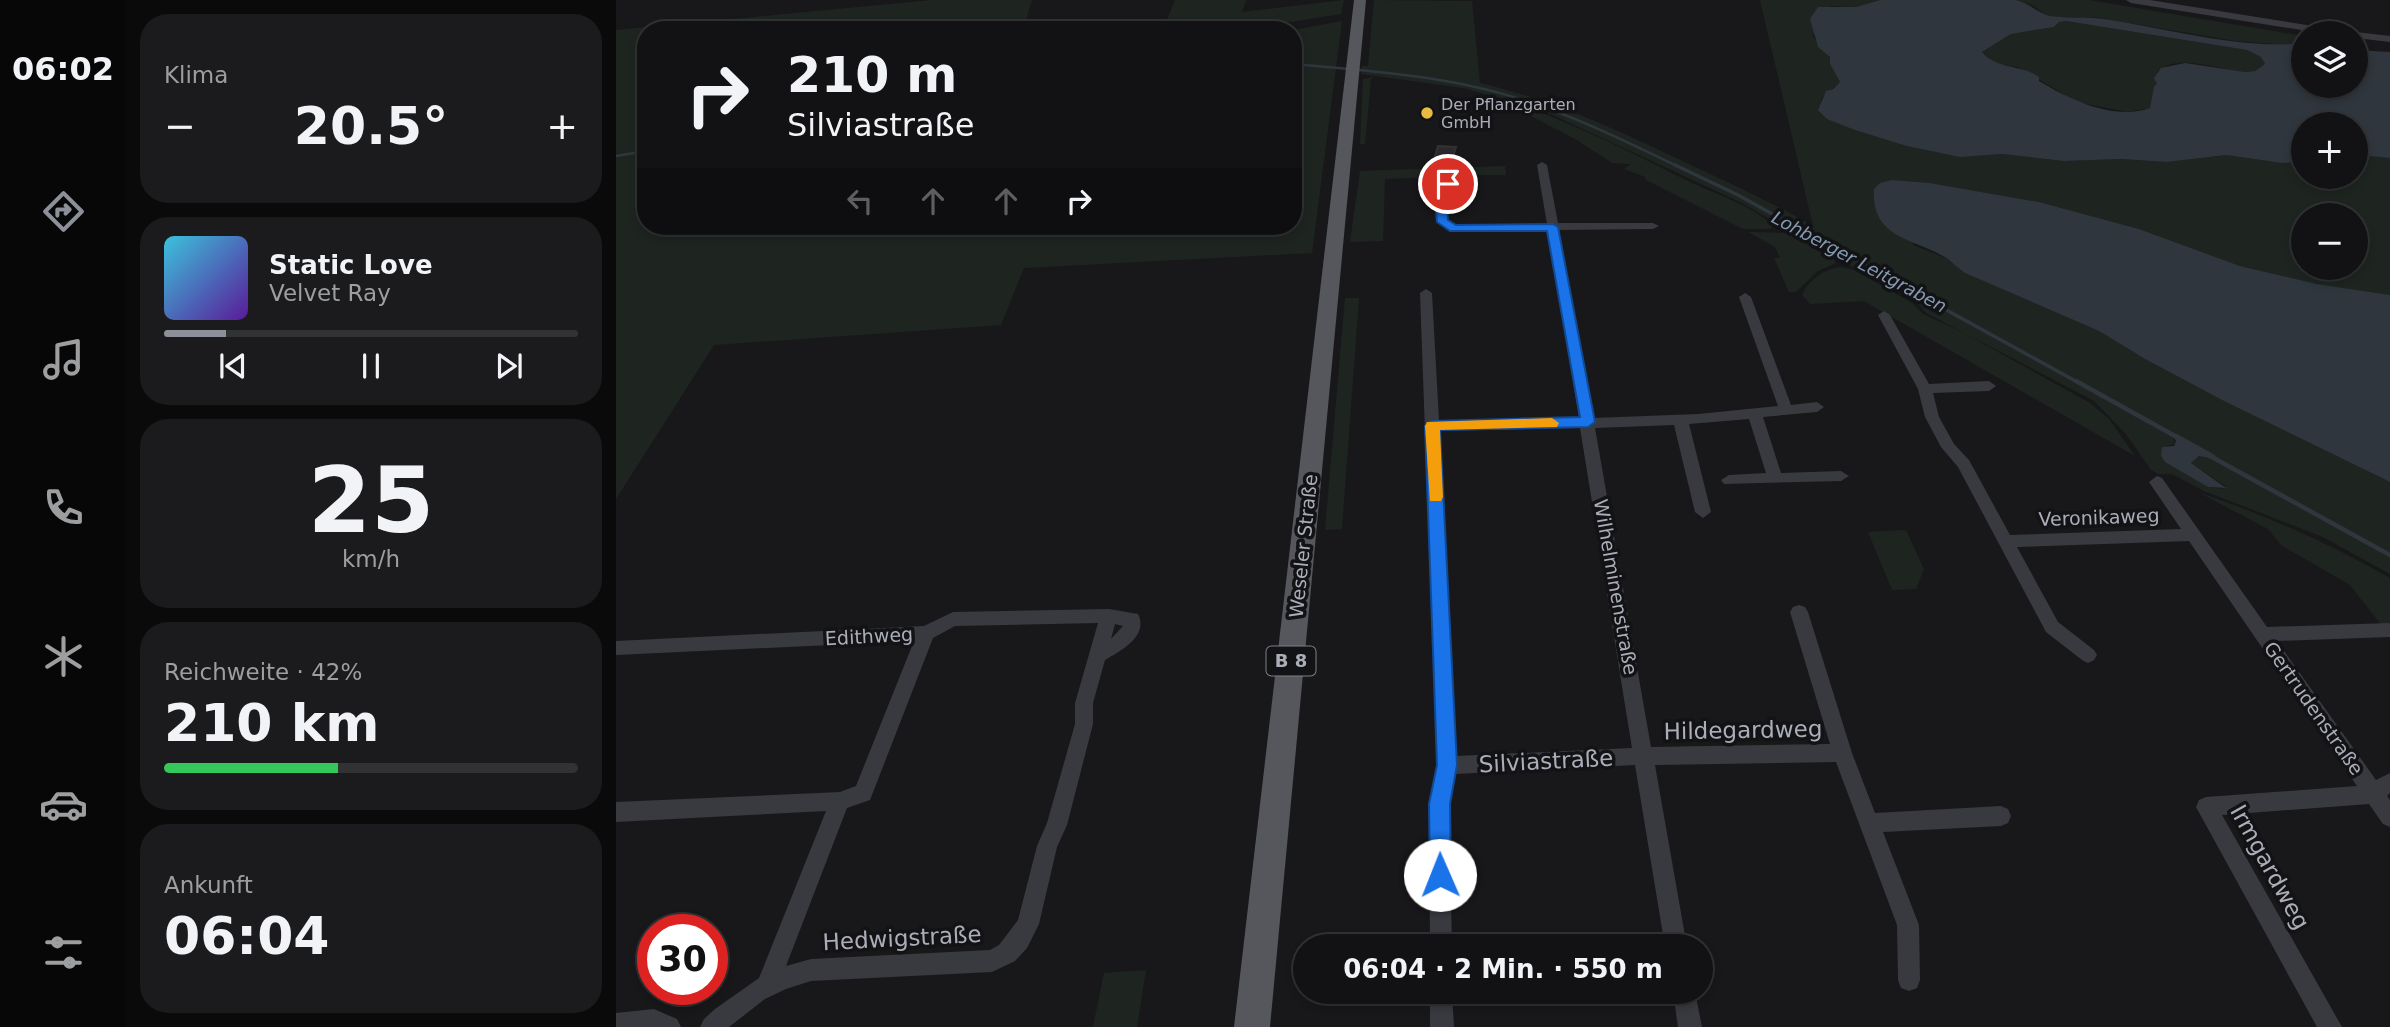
<!DOCTYPE html>
<html lang="de">
<head>
<meta charset="utf-8">
<style>
  :root { --surface:#121214; --page:#1b1b1d; --text:#f1f3f6; --muted:#9c9ea0; --line:#313234; --accent:#8c9099 }
  body { margin:0; font-family:"DejaVu Sans",sans-serif; background:var(--page); color:var(--text); height:100vh; display:flex; flex-direction:column; font-size:26px; white-space:nowrap }
  * { box-sizing:border-box; margin:0 }
  p { font-size:23px; color:var(--muted) }
  .icon { flex:none; width:38px; height:38px; fill:none; stroke:currentColor; stroke-width:2; stroke-linecap:round; stroke-linejoin:round }
  .map { position:relative; flex:1; overflow:hidden }
  .drawer { display:flex; flex-direction:column; gap:14px; padding:14px; background:#0a0a0b; width:490px }
  .drawer>* { flex:none }
  .guide { position:absolute; left:21px; top:21px; width:665px; height:214px; border-radius:28px; box-shadow:0 4px 10px #0003,0 0 0 2px var(--line); background:#121214; color:var(--text); overflow:hidden }
  .tools { position:absolute; left:1675px; top:21px; display:grid; gap:14px }
  .tools a { display:grid; place-items:center; width:77px; height:77px; border-radius:50%; background:var(--surface); box-shadow:0 4px 10px #0003,0 0 0 2px var(--line); font-size:35px }
  .speed { position:absolute; left:21px; top:914px; display:flex; gap:14px; font-size:35px; font-weight:700; text-align:center }
  .speed>* { display:grid; place-content:center; width:91px; height:91px; border-radius:50%; background:var(--surface); box-shadow:0 4px 10px #0003,0 0 0 2px var(--line); line-height:1 }
  .speed .limit { border:10px solid #d22; background:#fff; color:#111 }
  .pin { position:absolute; display:grid; place-items:center; width:60px; height:60px; color:#fff; margin:-30px; border:4px solid #fff; border-radius:50%; box-shadow:0 2px 7px #0007 }
  .me { position:absolute; width:77px; margin:-38px; rotate:359deg; stroke-linejoin:round; filter:drop-shadow(0 0 5px #0008) }
  .turn { display:flex; align-items:center; gap:24px; height:147px; padding:0 35px; font-size:32px }
  .turn .icon { width:91px; height:91px; stroke-width:2.5 }
  .turn b { display:block; font-size:49px; line-height:60px }
  .lanes { display:flex; align-items:center; height:66px; padding:0 35px; background:#0003; justify-content:center; gap:35px; direction:ltr }
  .lanes .off { opacity:.35 }
  .big { font-size:52px; font-weight:800; line-height:1.1 }
  .drawer .card { flex:1; display:flex; flex-direction:column; justify-content:center; gap:10px; min-width:0; padding:0 24px; border-radius:28px; background:var(--page) }
  .drawer .dial { align-items:center; gap:0 }
  .dial b { font-size:91px; line-height:1 }
  .song { display:flex; align-items:center; gap:21px }
  .cover { width:84px; height:84px; border-radius:10px; background:linear-gradient(135deg,hsl(190 70% 55%),hsl(270 70% 35%)) }
  .played { height:7px; border-radius:4px; background:linear-gradient(90deg,var(--accent) 15%,var(--line) 15%) }
  .keys { display:flex; justify-content:space-around; direction:ltr }
  .heat { display:flex; justify-content:space-between; align-items:center; font-size:38px; direction:ltr }
  .charge { height:10px; border-radius:5px; background:linear-gradient(90deg,#34c759 42%,var(--line) 0) }
  .trip { position:absolute; left:677px; top:934px; width:420px; height:70px; border-radius:35px; background:var(--surface); box-shadow:0 4px 10px #0003,0 0 0 2px var(--line); font-weight:800; line-height:70px; text-align:center }
  main { display:flex; flex:1; min-height:0 }
  .menu { display:flex; flex-direction:column; width:126px; justify-content:space-around; align-items:center; background:#070708; color:var(--muted) }
  .menu .icon { width:49px; height:49px }
  .menu .on { color:var(--accent) }
  .menu b { font-size:32px; color:var(--text) }
  .map>svg:first-child { display:block }
  .green { fill:#1e2520; fill-rule:evenodd }
  .water { fill:#2f363d; fill-rule:evenodd }
  .lines { fill:none; stroke-linecap:round; stroke-linejoin:round }
  .stream-far2 { stroke:#2f363d; stroke-width:2.5 }
  .stream-far1 { stroke:#2f363d; stroke-width:3.5 }
  .stream { stroke:#2f363d; stroke-width:4.5 }
  .building { fill:#2b2b2e; stroke:#323236; stroke-width:2 }
  .minor { fill:#393a3f; fill-rule:evenodd }
  .tertiary { fill:#393a3f; fill-rule:evenodd }
  .primary { fill:#55575d; fill-rule:evenodd }
  .route { fill:#1a73e8; stroke:#114b97; stroke-width:2 }
  .slow { fill:#f59e0b }
  .poi-dot { fill:#e8bc42; stroke:#131315; stroke-width:2.5 }
  .labels { text-anchor:middle; stroke-width:7; stroke-linejoin:round; paint-order:stroke }
  .far-poi-label { font-size:16px; fill:#abaeb9; stroke:#131315; text-anchor:start }
  .far-water-label { font-size:18px; font-style:italic; fill:#8499b2; stroke:#131315 }
  .shield { fill:#131315; stroke:#7d8088; stroke-width:2 }
  .shield-label { font-size:18px; font-weight:bold; fill:#abaeb9 }
  .street-label { font-size:19px; fill:#abaeb9; stroke:#131315 }
  .near-street-label { font-size:23px; fill:#abaeb9; stroke:#131315 }
</style>
</head>
<body>
<main>
<nav class="menu">
<b>06:02</b>
<svg class="icon on" aria-label="directions" viewBox="0 0 24 24"><path d="M12 3l9 9-9 9-9-9zM9 14v-3h6M13 9l2 2-2 2"/></svg>
<svg class="icon" aria-label="music" viewBox="0 0 24 24"><path d="M9 18V5l10-2v13"/><circle cx="6" cy="18" r="3"/><circle cx="16" cy="16" r="3"/></svg>
<svg class="icon" aria-label="phone" viewBox="0 0 24 24"><path d="M5 4h4l2 5-3 2q2 4 5 5l2-3 5 2v4C11 20 4 13 5 4z"/></svg>
<svg class="icon" aria-label="climate" viewBox="0 0 24 24"><path d="M12 3v18M4 7l16 10M4 17L20 7"/></svg>
<svg class="icon" aria-label="car" viewBox="0 0 24 24"><path d="M5 17H2v-5l4-1 3-4h7l3 4 3 1v5h-3M9 17h6M6 11h13"/><circle cx="7" cy="17" r="2"/><circle cx="17" cy="17" r="2"/></svg>
<svg class="icon" aria-label="filters" viewBox="0 0 24 24"><path d="M4 7h16M4 17h16"/><circle cx="9" cy="7" r="2"/><circle cx="15" cy="17" r="2"/></svg>
</nav>
<section class="drawer">
<div class="card"><p>Klima</p>
<div class="heat"><a>−</a><b class="big">20.5°</b><a>+</a></div>
</div>
<div class="card">
<div class="song"><i class="cover"></i><div><b>Static Love</b><p>Velvet Ray</p></div></div>
<div class="played"></div>
<div class="keys"><svg class="icon" aria-label="previous" viewBox="0 0 24 24"><path d="M18 5L8 12l10 7zM5 5v14"/></svg><svg class="icon" aria-label="pause" viewBox="0 0 24 24"><path d="M8 5v14M16 5v14"/></svg><svg class="icon" aria-label="next" viewBox="0 0 24 24"><path d="M6 5l10 7-10 7zM19 5v14"/></svg></div>
</div>
<div class="card dial"><b>25</b><p>km/h</p></div>
<div class="card"><p>Reichweite · 42%</p><b class="big">210 km</b><div class="charge"></div></div>
<div class="card"><p>Ankunft</p><b class="big">06:04</b></div>
</section>
<div class="map">
<svg width="1774" height="1027" viewBox="0 0 1774 1027">
  <rect width="100%" height="100%" fill="#18181a"/>
  <!-- green -->
  <path class="green" d="M316,0H416L407,30H30V226H677V30L726,21L696,253L408,268L385,325L98,345L0,499V30Z
    M559,0H630L626,12L728,0L725,14L624,30H547Z
    M758,0L856,1L864,83C933,99 995,127 1058,157C1105,179 1152,200 1197,226L1144,0H1264L1240,7L1214,6L1197,35L1202,46L1214,57V64L1224,82L1206,97L1203,110L1239,130L1320,152L1357,156L1386,154L1448,161L1505,159L1551,162L1610,155L1666,163L1687,162V177H1740V155L1774,158V295L1701,284L1624,266L1523,229L1423,202L1314,183L1289,181L1297,245L1332,259L1349,273L1483,331L1529,359L1608,401L1774,482V574L1707,537L1588,491L1556,474H1542L1535,470L1510,434L1478,401L1310,313L1301,302L1251,275L1266,263L1249,274L1126,203L926,110L847,88L745,74L746,66H752ZM1687,215H1740V268H1687ZM1557,438L1599,458L1583,456L1575,463L1609,486L1607,489L1592,487L1550,446L1559,444Z
    M1400,0H1473L1687,36V43L1675,45L1620,41L1478,17H1440L1429,14L1416,5Z
    M1450,21L1631,50L1646,57L1649,64L1639,71L1629,72C1604,70 1561,52 1541,72V84L1538,86L1534,108L1511,112L1461,102L1402,67L1379,64L1366,52L1395,34L1438,27L1443,22Z
    M758,77L755,79L749,144H744L747,79Z
    M878,97C948,117 1011,151 1076,183C1102,195 1137,206 1157,226L1154,229H1127L1030,180L1029,177L1008,169L1015,164L996,163L961,140Z
    M889,166L890,175H821L820,177L769,179L767,241L734,242L744,171Z
    M1132,232L1171,233L1216,257L1220,263L1202,271L1180,292H1173L1158,258H1164L1159,247Z
    M1225,267L1238,270L1296,303L1307,314L1348,333L1474,403L1493,419L1519,456L1248,301L1194,304L1186,295C1193,279 1208,269 1225,267Z
    M729,298H743L726,529L709,530Z
    M1584,493C1652,516 1712,543 1774,578V626H1766L1734,585L1665,545L1652,529Z
    M1290,530L1308,569L1300,589L1276,590L1252,532Z
    M530,970L521,1027H477L488,973Z"/>
  <!-- water -->
  <path class="water" d="M1264,0H1400C1413,3 1422,13 1434,16C1452,19 1471,16 1488,19C1549,28 1626,50 1687,43V86H1740V50L1774,52V158L1740,155V124H1687V162L1666,163L1610,155L1551,162L1505,159L1448,161L1386,154L1344,157L1291,146L1239,130L1211,119L1202,110L1210,91L1217,89L1224,82L1214,64V57L1202,47L1194,19L1202,7H1240ZM1450,21L1631,50L1645,57L1649,64L1639,71L1629,72L1569,63L1545,68L1538,78L1541,84L1538,86L1534,108C1498,121 1455,100 1423,81V77C1405,64 1381,70 1366,52L1395,34L1438,27L1443,22Z
    M1276,180L1314,183L1423,202L1523,229L1624,266L1701,284L1774,295V482L1608,401L1529,359L1483,331L1349,273C1343,269 1338,264 1332,259C1301,238 1255,241 1258,189L1264,183Z
    M1556,434H1561L1599,455V459L1583,456L1575,463L1610,488L1592,487L1549,462L1545,456L1546,447L1558,446L1560,441Z"/>
  <g class="lines">
    <!-- stream-far2 -->
    <path class="stream-far2" d="M677,64C755,71 835,76 910,101C963,118 1013,143 1063,167
      M0,156L30,151"/>
    <!-- stream-far1 -->
    <path class="stream-far1" d="M1059,165L1122,195L1463,383"/>
    <!-- stream -->
    <path class="stream" d="M1460,381L1559,436
      M1594,456L1774,555"/>
  </g>
  <!-- building -->
  <path class="building" d="M822,146L840,147L836,160L818,159Z"/>
  <g class="lines">
    <!-- minor -->
    <path class="minor" d="M926,162L931,165L942,223H1037L1043,226L1037,229L943,230L977,418L1082,414L1162,406L1123,297L1129,293L1135,297L1175,405L1201,402L1208,407L1201,412L1147,417L1165,473L1225,471L1233,476L1225,481L1108,484L1105,480L1113,475L1150,473L1133,419L1073,424L1095,512L1087,518L1079,512L1058,425L979,428L1035,747L1214,744L1174,612L1177,607L1183,605L1189,607L1192,612L1236,753L1259,813L1385,806L1392,809L1395,816L1392,823L1385,826L1267,832L1303,925L1304,980L1301,988L1293,991L1285,988L1282,980L1281,925L1220,762L1039,765L1071,947H1049L1019,765L839,774L833,804L836,947H814L813,804L821,765L804,293L810,289L816,293L823,421L963,418L932,231L838,232L820,222L818,196L828,183L832,182L837,185L830,196L832,220L840,225L931,224L921,165ZM964,428L1016,748L840,756L823,431Z
      M1268,311L1274,315L1313,384L1373,381L1380,386L1373,391L1317,393L1323,417L1338,444L1353,460L1394,535L1565,529L1533,482L1541,476L1546,478L1651,627L1774,623V637L1661,641L1760,780L1774,773V793L1771,796L1774,800V827L1767,824L1753,804L1606,815L1726,1027H1701L1580,807L1583,800L1590,797L1741,786L1573,541L1401,547L1442,622L1478,650L1481,655L1478,660L1472,663L1466,660L1430,632L1342,467L1325,447L1309,417L1302,389L1262,315Z
      M493,609L522,614C533,636 505,651 489,660L477,703V724L451,825L441,847L423,924L411,948L399,961L376,972L195,981L170,989L149,999L113,1027H84L88,1019L99,1009L143,978L210,811L0,822V802L224,792L240,786L298,641L0,655V641L308,626L337,612ZM482,623L459,703V724L431,823L421,846L402,920L383,945L374,950L195,959L170,966L231,808L254,800L317,638L339,626ZM499,624L507,626L495,639Z
      M814,992H836L838,1027H814Z
      M1057,992H1079L1086,1027H1062Z
      M38,1009L61,1019L65,1027H0V1013Z"/>
    <!-- tertiary -->
    <path class="tertiary" d="M1510,0H1534L1722,30L1727,33H1704L1515,3Z
      M1740,32L1774,36V42L1740,38V33H1736Z"/>
    <!-- primary -->
    <path class="primary" d="M738,0H750L654,1027H618Z"/>
  </g>
  <!-- route -->
  <path class="route" d="M829,182L838,184L830,196L832,220L840,225L937,224L942,227L979,422L972,427L824,430L841,765L834,804L835,875L832,883L824,886L817,883L814,875L813,804L821,765L809,426L816,421L964,417L931,231H834L821,222L819,196Z"/>
  <!-- slow -->
  <path class="slow" d="M936,418L943,423L941,427L824,430L827,497L825,501H814L809,426L811,422Z"/>
  <!-- markers -->
  <circle class="poi-dot" cx="811" cy="113" r="7"/>
  <g class="labels">
    <!-- far-poi labels -->
    <g class="far-poi-label">
      <text x="825" y="110">Der Pflanzgarten<tspan x="825" dy="18">GmbH</tspan></text>
    </g>
    <!-- far-water labels -->
    <g class="far-water-label">
      <text transform="translate(1243 262) rotate(28)" y="6">Lohberger Leitgraben</text>
    </g>
    <!-- shield labels -->
    <rect class="shield" x="650.5" y="646.5" width="49" height="29" rx="5"/>
    <g class="shield-label">
      <text x="675" y="667">B 8</text>
    </g>
    <!-- street labels -->
    <g class="street-label">
      <text transform="translate(1483 517) rotate(-2)" y="7">Veronikaweg</text>
      <text transform="translate(687 546) rotate(-84)" y="7">Weseler Straße</text>
      <text transform="translate(1000 587) rotate(80)" y="7">Wilhelminenstraße</text>
      <text transform="translate(253 636) rotate(-3)" y="7">Edithweg</text>
      <text transform="translate(1698 708) rotate(55)" y="7">Gertrudenstraße</text>
    </g>
    <!-- near-street labels -->
    <g class="near-street-label">
      <text transform="translate(1127 730) rotate(-1)" y="8">Hildegardweg</text>
      <text transform="translate(930 761) rotate(-3)" y="8">Silviastraße</text>
      <text transform="translate(1654 867) rotate(61)" y="8">Irmgardweg</text>
      <text transform="translate(286 938) rotate(-3)" y="8">Hedwigstraße</text>
    </g>
  </g>
</svg>
<div class="tools">
<a><svg class="icon" aria-label="layers" viewBox="0 0 24 24"><path d="M12 4l9 5-9 5-9-5zM3 14l9 5 9-5"/></svg></a>
<a>+</a>
<a>−</a>
</div>
<div class="speed"><div class="limit">30</div></div>
<div class="pin" style="left:832px;top:184px;background:#d93025"><svg class="icon" aria-label="arrive" viewBox="0 0 24 24"><path d="M6 21V4h12l-3 4 3 4H6"/></svg></div>
<svg class="me" style="left:824px;top:875px" viewBox="-20 -20 40 40"><circle r="19" fill="#fff"/><path d="M0-13L10 11 0 6-10 11z" fill="#1a73e8"/></svg>
<div class="trip">06:04 · 2 Min. · 550 m</div>
<div class="guide">
<div class="turn"><svg class="icon" aria-label="right" viewBox="0 0 24 24"><path d="M7 20v-9h11M14 6l5 5-5 5"/></svg><div><b>210 m</b>Silviastraße</div></div>
<div class="lanes"><svg class="icon off" aria-label="left" viewBox="0 0 24 24"><path d="M17 20v-9H6M10 6l-5 5 5 5"/></svg><svg class="icon off" aria-label="ahead" viewBox="0 0 24 24"><path d="M12 20V5M6 11l6-6 6 6"/></svg><svg class="icon off" aria-label="ahead" viewBox="0 0 24 24"><path d="M12 20V5M6 11l6-6 6 6"/></svg><svg class="icon" aria-label="right" viewBox="0 0 24 24"><path d="M7 20v-9h11M14 6l5 5-5 5"/></svg></div>
</div>
</div>
</main>
</body>
</html>
